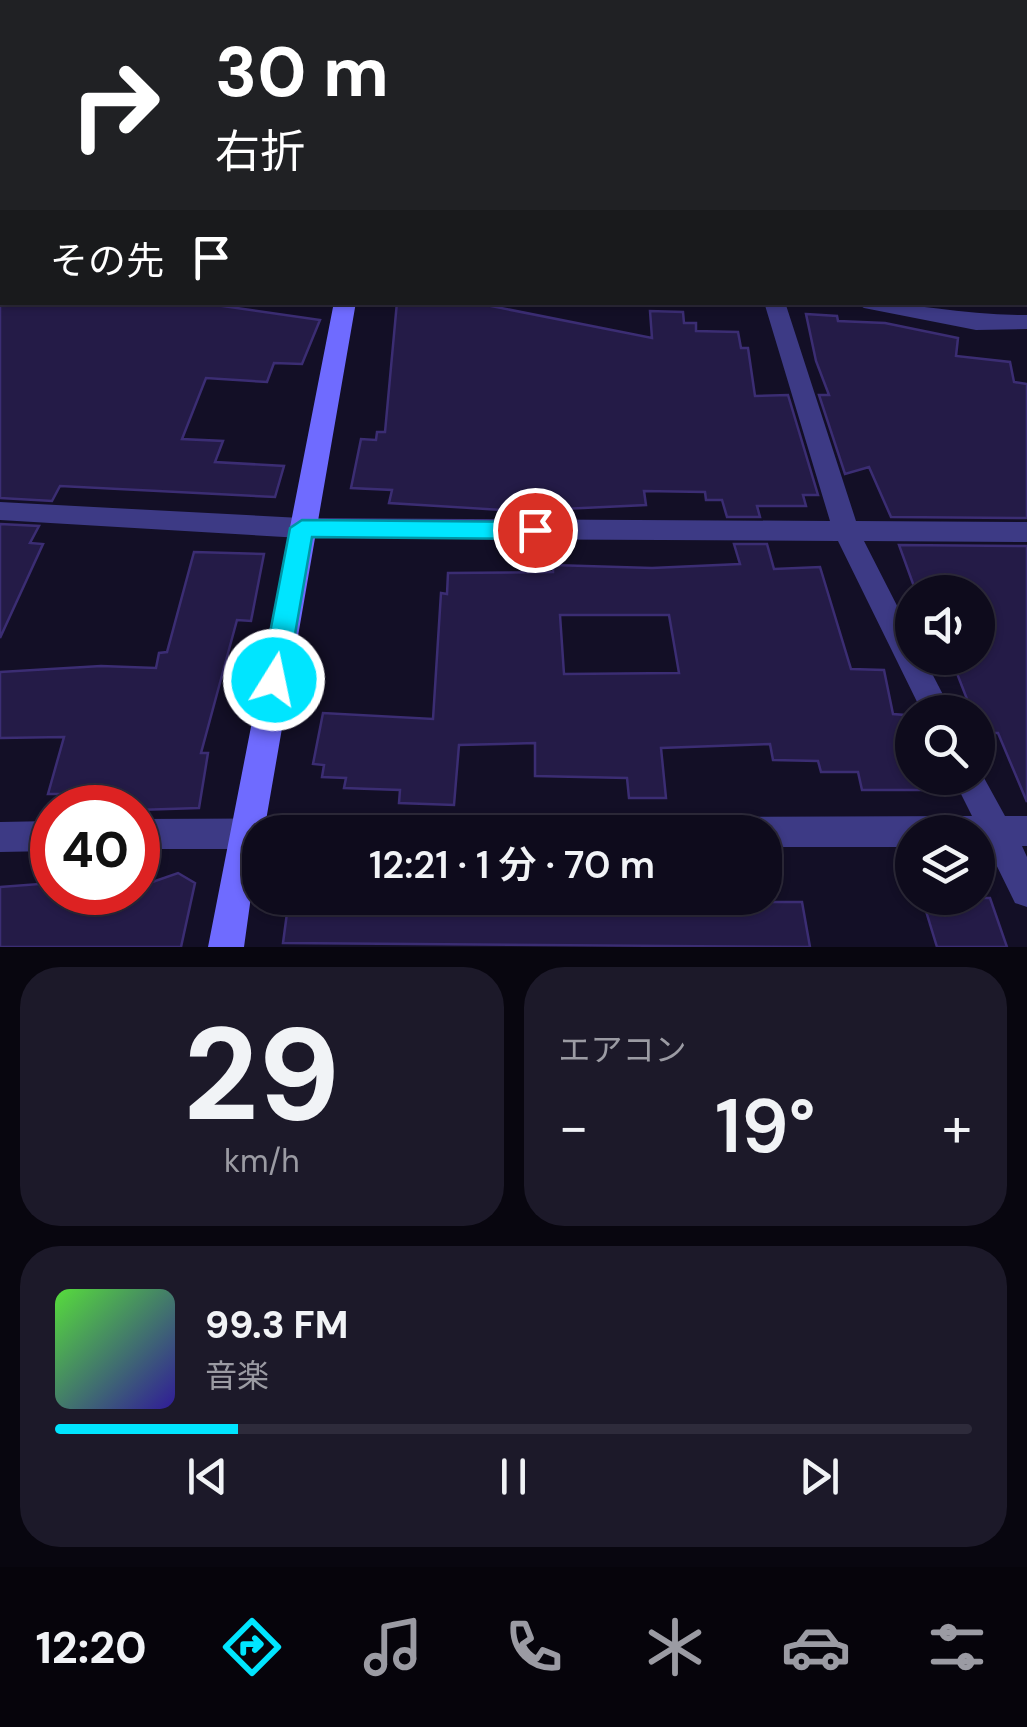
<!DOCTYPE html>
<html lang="ja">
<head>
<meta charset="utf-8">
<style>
  :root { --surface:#0e0b1c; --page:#1c1929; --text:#f1f3f6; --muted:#9b9ba3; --line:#2e2b3b; --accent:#00e5ff }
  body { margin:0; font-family:"DM Sans","Noto Sans JP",sans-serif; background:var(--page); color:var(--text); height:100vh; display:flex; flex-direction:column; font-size:38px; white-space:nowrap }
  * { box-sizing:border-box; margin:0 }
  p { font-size:32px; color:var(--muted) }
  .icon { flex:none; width:55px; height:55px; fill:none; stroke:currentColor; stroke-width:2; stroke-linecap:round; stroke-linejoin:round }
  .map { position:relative; height:947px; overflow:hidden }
  .panel { display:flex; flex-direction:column; gap:20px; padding:20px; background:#08060f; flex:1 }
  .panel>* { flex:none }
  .guide { position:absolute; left:0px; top:0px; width:1028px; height:305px; box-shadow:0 2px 8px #0004,0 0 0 2px var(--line); background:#202124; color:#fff; overflow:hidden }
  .tools { position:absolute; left:895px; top:575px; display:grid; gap:20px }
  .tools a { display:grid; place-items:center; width:100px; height:100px; border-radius:50%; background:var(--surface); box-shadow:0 2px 8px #0004,0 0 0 2px var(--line); font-size:50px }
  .speed { position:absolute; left:30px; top:785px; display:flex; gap:20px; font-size:50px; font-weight:700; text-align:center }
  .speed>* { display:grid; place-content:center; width:130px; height:130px; border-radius:50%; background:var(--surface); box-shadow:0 2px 8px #0004,0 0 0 2px var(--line); line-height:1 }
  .speed .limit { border:15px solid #d22; background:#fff; color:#111 }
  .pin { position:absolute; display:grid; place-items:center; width:85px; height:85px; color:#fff; margin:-42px; border:5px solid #fff; border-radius:50%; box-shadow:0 2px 10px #0007 }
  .me { position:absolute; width:110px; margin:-55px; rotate:10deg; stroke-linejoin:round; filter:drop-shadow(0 0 8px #0008) }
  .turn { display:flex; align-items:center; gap:35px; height:210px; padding:0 50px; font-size:45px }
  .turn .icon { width:130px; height:130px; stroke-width:2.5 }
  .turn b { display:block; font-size:70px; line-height:85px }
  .then { display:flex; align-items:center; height:95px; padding:0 50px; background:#0003; gap:20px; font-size:38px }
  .big { font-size:75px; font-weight:600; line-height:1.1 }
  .panel .widget { flex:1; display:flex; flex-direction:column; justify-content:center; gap:15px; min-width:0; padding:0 35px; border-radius:40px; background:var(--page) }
  .panel .dial { align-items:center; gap:0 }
  .dial b { font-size:130px; line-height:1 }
  .song { display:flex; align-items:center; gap:30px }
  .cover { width:120px; height:120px; border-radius:15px; background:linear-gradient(135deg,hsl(110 70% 55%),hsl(250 70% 35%)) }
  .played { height:10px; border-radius:5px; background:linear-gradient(90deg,var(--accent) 20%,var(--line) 20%) }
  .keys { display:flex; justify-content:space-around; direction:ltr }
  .heat { display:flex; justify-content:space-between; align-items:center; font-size:55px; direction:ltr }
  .panel .tiles { flex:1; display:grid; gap:20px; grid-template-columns:1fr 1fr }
  .widget:last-child { grid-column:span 2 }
  .trip { position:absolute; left:242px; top:815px; width:540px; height:100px; border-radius:40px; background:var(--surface); box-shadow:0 2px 8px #0004,0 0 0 2px var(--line); font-weight:600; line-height:100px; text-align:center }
  .tab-bar { display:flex; height:160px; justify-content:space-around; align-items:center; background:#06040b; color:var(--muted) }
  .tab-bar .icon { width:70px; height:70px }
  .tab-bar .current { color:var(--accent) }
  .tab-bar b { font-size:45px; color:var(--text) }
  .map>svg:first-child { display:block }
  .building { fill:#241b47; stroke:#3b2d73; stroke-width:2.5; fill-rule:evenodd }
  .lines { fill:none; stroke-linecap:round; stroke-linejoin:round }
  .street { fill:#3d3a85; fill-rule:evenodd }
  .secondary { fill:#6f6bff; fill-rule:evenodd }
  .route { fill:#00e5ff; stroke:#0095a6; stroke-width:2.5 }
</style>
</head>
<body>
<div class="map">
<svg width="1027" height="947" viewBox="0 0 1027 947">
  <rect width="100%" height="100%" fill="#130f26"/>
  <!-- building -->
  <path class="building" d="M0,302H218L216,305L320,320L302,364L274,363L267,382L206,378L182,439L223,441L215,462L284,466L275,497L60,486L52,501L0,498Z
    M397,302H471L652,338L650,311L683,312L684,323H696V331L738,332L741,348H748L755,396L788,395L818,495H803L806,506H757L760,517H727L722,500H706L705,492L644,491L646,505L520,511L389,503L392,490L351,488L361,439L376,440L377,432H385Z
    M806,314L837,316L838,321L885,323L958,338L956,356L1010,362L1014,382L1027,384V518L891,517L869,467L845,474L819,395H829L816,361Z
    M0,524L39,526L30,543L43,544L0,638Z
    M734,544H767L774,569L820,567L851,669L884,670L893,714L905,715L912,750V778H918L921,790H862L858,772H821L818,761L773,760L770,744L661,748L666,798H629L627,778L535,776V743L459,745L454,805L399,803L400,790L344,788L346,778L322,777L324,765L313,764L323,713L433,719L441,593L447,594L448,573L553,572V565L652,568L740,564ZM560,615H669L679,673L564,674Z
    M899,545L1027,546V802L998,733H979L978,712H972L951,658H978V592H916Z
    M194,552L264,554L251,621L237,620L201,753H208L199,808L138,810L137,800L71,802L73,794H48L64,737L0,738V672L101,666L156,668L159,653L167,652Z
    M178,873L195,883L181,947H0V887L52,883V892H138V887Z
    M289,898H545V911L718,912L717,902H802L810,947L283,943Z
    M922,898H990L1007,947H937Z"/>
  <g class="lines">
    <!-- street -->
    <path class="street" d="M154,0H188L189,2H155Z
      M673,0H687L688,2H674Z
      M1025,11H1027V19H1025Z
      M2,60V72L0,73V61Z
      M1025,149H1027V159H1025Z
      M0,167L2,168V180L0,179Z
      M764,302H785L856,521L1027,522V542L864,541L912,635V658H924L952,712H922L838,541L301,538L0,520V502L301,518L830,521Z
      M854,302C912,302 968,316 1027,315V329L976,330L864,308Z
      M978,767L1005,816H1027V846H1022L1027,857V907L1015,903L987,846H978V832H912V847H765V832H260V849H138V819L972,816L953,778H978Z
      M52,821V851L0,852V822Z"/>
    <!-- secondary -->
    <path class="secondary" d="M334,302H356L264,832H260L244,947H208Z"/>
  </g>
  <!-- route -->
  <path class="route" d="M302,520L535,522L547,530L535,539L312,537L287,680L283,688L274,691L265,688L261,680L290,528Z"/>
</svg>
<div class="tools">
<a><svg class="icon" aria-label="sound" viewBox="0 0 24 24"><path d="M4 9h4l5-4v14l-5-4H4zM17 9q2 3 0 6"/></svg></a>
<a><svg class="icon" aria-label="search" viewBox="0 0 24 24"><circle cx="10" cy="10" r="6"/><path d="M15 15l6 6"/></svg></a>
<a><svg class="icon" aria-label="layers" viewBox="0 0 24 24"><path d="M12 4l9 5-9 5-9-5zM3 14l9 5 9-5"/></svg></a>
</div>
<div class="speed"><div class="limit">40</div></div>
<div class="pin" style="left:535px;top:530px;background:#d93025"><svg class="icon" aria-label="arrive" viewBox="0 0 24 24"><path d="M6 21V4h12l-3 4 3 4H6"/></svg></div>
<svg class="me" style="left:274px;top:680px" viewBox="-20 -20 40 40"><circle r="17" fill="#00e5ff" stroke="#fff" stroke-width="3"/><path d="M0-11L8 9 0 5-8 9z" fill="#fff"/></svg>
<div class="trip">12:21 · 1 分 · 70 m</div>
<div class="guide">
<div class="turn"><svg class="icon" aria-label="right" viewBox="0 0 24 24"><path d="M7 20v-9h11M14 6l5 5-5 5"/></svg><div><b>30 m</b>右折</div></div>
<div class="then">その先<svg class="icon" aria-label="arrive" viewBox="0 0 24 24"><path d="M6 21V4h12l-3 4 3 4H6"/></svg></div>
</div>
</div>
<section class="panel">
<div class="tiles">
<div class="widget dial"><b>29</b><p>km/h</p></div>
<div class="widget"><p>エアコン</p>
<div class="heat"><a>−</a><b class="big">19°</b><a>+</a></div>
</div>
<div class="widget">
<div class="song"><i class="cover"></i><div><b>99.3 FM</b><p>音楽</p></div></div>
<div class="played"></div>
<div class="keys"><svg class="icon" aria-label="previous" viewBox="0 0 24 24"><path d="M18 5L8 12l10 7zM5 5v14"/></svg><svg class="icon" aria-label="pause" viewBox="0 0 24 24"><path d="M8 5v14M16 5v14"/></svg><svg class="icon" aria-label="next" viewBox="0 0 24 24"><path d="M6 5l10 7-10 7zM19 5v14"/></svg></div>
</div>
</div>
</section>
<nav class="tab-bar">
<b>12:20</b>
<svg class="icon current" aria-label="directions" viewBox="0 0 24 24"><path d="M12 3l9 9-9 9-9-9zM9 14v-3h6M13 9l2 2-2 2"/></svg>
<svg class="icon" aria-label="music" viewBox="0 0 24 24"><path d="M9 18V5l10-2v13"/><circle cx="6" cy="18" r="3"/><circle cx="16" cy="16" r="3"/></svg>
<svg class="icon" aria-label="phone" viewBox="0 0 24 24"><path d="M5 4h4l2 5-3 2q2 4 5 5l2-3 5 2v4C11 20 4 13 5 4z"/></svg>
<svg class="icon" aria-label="climate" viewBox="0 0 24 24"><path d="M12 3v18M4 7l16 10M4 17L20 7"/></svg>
<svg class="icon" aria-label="car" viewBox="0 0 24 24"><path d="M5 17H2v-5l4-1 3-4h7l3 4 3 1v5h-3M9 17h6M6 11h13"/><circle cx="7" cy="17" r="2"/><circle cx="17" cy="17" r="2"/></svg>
<svg class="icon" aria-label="filters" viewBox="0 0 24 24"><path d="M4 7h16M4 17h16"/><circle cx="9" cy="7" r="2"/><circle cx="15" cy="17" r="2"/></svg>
</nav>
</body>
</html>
